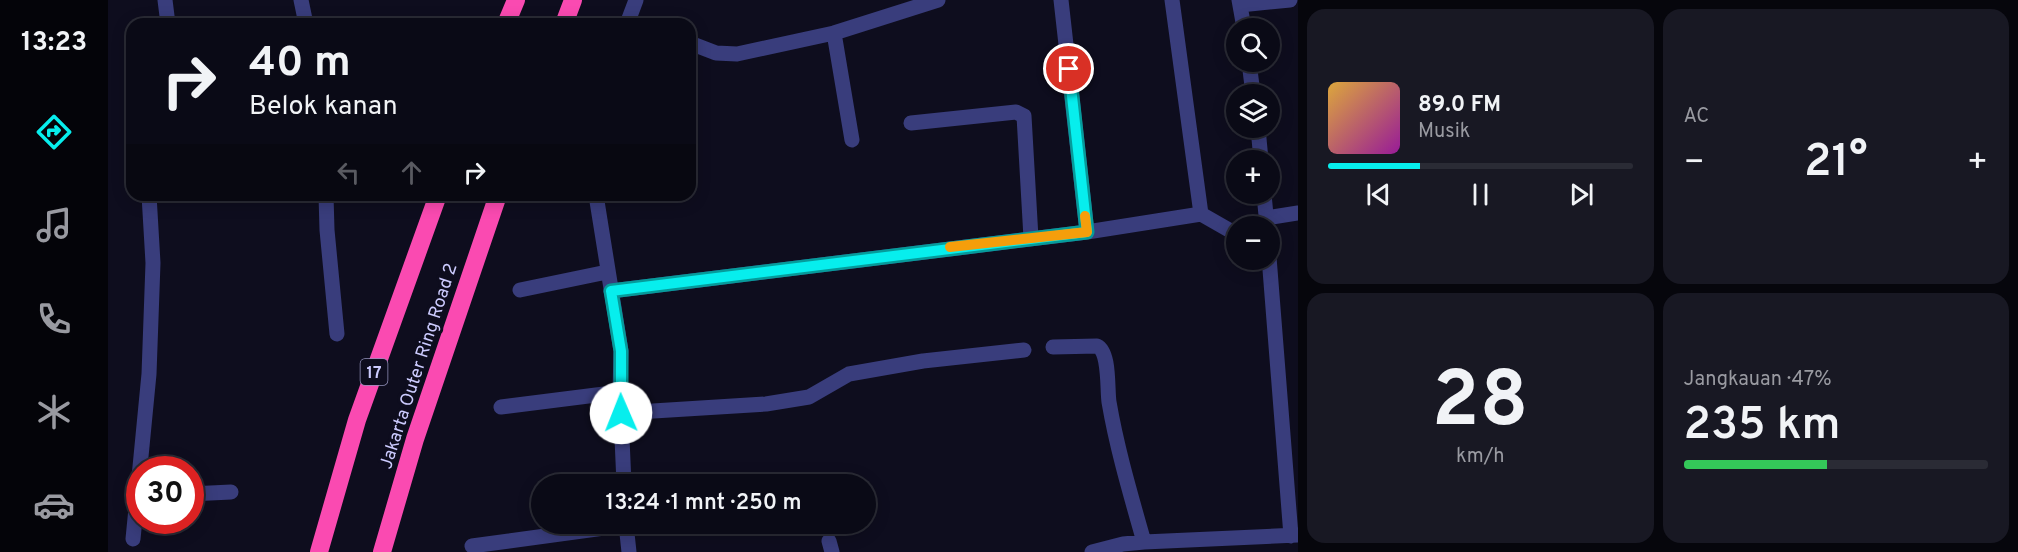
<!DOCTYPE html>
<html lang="id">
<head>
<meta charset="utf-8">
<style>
  :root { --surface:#0a0a16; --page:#181823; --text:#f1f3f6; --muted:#999aa1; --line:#2a2b35; --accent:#07eeed }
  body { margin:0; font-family:Overpass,sans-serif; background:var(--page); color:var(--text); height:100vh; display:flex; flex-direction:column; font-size:22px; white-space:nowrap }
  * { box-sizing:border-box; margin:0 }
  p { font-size:20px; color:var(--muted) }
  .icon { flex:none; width:33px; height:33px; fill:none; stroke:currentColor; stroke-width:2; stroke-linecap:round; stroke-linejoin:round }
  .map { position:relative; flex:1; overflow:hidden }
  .drawer { display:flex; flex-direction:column; gap:9px; padding:9px; background:#06060c; width:720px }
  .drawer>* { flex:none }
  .hud { position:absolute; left:18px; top:18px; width:570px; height:183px; border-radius:18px; box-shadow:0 3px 15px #0003,0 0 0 2px var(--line); background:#0a0a16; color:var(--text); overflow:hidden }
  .fabs { position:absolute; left:1118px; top:18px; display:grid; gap:12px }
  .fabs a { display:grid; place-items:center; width:54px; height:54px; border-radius:50%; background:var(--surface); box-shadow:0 3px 15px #0003,0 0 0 2px var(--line); font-size:30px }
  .speed { position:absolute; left:18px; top:456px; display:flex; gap:12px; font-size:30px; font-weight:700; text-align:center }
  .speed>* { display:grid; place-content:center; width:78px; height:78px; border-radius:50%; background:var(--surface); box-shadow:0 3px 15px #0003,0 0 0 2px var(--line); line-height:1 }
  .speed .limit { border:9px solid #d22; background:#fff; color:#111 }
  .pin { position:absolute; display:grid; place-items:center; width:51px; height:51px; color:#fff; margin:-26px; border:3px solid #fff; border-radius:50%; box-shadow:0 2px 6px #0007 }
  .me { position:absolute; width:66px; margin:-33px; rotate:359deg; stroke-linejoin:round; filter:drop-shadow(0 0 4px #0008) }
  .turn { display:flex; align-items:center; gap:21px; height:126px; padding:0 24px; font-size:27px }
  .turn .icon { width:78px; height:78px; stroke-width:2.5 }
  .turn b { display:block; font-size:42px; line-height:51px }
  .lanes { display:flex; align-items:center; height:57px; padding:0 24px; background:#0003; justify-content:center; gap:30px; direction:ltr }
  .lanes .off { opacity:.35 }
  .big { font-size:45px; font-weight:600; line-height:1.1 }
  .drawer .widget { flex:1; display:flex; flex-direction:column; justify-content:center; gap:9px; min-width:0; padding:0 21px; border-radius:18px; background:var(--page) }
  .drawer .dial { align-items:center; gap:0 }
  .dial b { font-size:78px; line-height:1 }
  .song { display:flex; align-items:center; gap:18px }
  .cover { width:72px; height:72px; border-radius:9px; background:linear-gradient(135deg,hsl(40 70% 55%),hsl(300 70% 35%)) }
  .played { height:6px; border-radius:3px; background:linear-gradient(90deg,var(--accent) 30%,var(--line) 30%) }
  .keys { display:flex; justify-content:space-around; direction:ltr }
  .heat { display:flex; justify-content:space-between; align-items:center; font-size:33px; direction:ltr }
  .charge { height:9px; border-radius:4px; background:linear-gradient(90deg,#34c759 47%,var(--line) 0) }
  .drawer .tiles { flex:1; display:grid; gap:9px; grid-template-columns:repeat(2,1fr) }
  .trip { position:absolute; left:423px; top:474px; width:345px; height:60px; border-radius:30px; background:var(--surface); box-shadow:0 3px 15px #0003,0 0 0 2px var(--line); font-weight:600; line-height:60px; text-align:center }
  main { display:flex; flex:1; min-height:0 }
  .tabs { display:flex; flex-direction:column; width:108px; justify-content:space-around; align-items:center; background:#040409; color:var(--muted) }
  .tabs .icon { width:42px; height:42px }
  .tabs .active { color:var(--accent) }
  .tabs b { font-size:27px; color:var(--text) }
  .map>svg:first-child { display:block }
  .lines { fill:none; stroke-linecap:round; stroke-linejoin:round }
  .minor { stroke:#393d7c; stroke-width:15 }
  .highway { stroke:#fa4ab1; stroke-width:18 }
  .route-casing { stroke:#059b9a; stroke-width:15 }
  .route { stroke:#07eeed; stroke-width:10 }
  .slow { stroke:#f59e0b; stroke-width:10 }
  .labels { text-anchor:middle; stroke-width:6; stroke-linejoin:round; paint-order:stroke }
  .shield { fill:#0e0d1e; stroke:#9392bb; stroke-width:1.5 }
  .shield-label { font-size:16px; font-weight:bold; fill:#cccbfe }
  .street-label { font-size:18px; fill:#cccbfe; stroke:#0e0d1e }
</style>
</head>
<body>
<main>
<nav class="tabs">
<b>13:23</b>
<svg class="icon active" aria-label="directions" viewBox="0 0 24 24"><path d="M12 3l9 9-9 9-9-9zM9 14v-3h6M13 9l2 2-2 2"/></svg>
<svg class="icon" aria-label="music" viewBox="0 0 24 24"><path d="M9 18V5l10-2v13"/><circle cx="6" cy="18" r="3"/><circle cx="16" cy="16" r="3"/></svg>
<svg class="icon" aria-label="phone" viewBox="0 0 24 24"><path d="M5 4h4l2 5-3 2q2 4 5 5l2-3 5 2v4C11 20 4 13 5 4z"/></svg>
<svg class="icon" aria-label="climate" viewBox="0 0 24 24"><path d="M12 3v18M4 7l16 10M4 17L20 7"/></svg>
<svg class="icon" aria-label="car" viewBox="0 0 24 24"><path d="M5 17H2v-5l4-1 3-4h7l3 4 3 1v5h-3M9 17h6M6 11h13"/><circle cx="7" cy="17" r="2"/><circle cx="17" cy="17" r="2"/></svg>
</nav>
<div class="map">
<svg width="1190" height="552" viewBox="0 0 1190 552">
  <rect width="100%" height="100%" fill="#0e0d1e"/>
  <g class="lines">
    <!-- minor -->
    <path class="minor" d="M57,0L60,24
      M193,0L198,24
      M953,0L979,232
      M1064,0L1093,214
      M1131,0L1136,28
      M1132,5L1182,0
      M519,24L528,0
      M726,33L744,140
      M582,43L608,53L629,54L726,33L830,0
      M1141,62L1145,94
      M803,123L908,112L916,116L923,238
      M1150,128L1153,160
      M1156,194L1159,226
      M218,195L219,230L229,334
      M488,195L513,351L512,392L516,484
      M1093,214L1128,234
      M1158,218L1190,213
      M1161,257L1183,536
      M412,290L499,272
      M503,291L979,232L1093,214
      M945,347L989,346C1002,352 999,389 1001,402C1009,449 1023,496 1036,542
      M393,407L512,392
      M513,413L658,404L701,397L741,374L815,361L916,350
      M82,494L123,492
      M518,524L521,552
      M25,539L41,374L45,263L41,195
      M721,541L724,552
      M364,546L518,525
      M984,552L1015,544L1036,542L1190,535"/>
    <!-- highway -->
    <path class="highway" d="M398,24L408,0
      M456,24L465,0
      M211,552L249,420L330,195
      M274,552L307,439L390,195"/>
  </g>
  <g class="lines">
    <defs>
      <path id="route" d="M513,413V351L503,291L979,232L961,69"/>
    </defs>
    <!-- route casing -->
    <use href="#route" class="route-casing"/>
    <!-- route -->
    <use href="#route" class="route"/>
    <!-- slow -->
    <path class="slow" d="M842,247L979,232L977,216"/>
  </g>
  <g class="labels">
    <!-- shield labels -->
    <rect class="shield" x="252.5" y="359" width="27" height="26" rx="4.5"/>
    <g class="shield-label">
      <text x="266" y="378">17</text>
    </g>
    <!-- street labels -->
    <g class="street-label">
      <text transform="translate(310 366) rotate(-72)" y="6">Jakarta Outer Ring Road 2</text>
    </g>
  </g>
</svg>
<div class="fabs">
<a><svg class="icon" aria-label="search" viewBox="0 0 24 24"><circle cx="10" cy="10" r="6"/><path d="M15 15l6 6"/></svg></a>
<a><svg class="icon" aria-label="layers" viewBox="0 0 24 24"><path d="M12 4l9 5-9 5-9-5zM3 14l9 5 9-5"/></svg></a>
<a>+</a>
<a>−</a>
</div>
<div class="speed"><div class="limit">30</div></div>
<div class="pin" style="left:961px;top:69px;background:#d93025"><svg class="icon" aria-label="arrive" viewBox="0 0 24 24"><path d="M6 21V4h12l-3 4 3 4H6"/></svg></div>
<svg class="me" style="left:513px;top:413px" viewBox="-20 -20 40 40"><circle r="19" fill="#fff"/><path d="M0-13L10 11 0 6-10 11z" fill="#07eeed"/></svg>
<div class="trip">13:24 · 1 mnt · 250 m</div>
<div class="hud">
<div class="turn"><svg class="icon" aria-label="right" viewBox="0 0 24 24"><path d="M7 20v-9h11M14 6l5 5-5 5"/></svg><div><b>40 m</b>Belok kanan</div></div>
<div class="lanes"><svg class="icon off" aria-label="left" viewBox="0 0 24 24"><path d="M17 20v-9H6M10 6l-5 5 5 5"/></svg><svg class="icon off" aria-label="ahead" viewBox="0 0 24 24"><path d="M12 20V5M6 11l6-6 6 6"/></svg><svg class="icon" aria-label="right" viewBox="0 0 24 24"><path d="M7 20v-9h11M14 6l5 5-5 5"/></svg></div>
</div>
</div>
<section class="drawer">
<div class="tiles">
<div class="widget">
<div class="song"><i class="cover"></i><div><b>89.0 FM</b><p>Musik</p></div></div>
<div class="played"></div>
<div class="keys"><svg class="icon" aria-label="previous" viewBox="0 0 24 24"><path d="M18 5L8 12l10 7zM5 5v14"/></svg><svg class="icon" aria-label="pause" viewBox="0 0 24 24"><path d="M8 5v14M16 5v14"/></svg><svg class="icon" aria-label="next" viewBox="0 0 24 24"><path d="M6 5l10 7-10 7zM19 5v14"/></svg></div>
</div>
<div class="widget"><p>AC</p>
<div class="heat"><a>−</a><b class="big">21°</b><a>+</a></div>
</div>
<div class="widget dial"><b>28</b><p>km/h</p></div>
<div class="widget"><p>Jangkauan · 47%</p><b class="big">235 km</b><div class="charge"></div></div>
</div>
</section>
</main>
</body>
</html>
